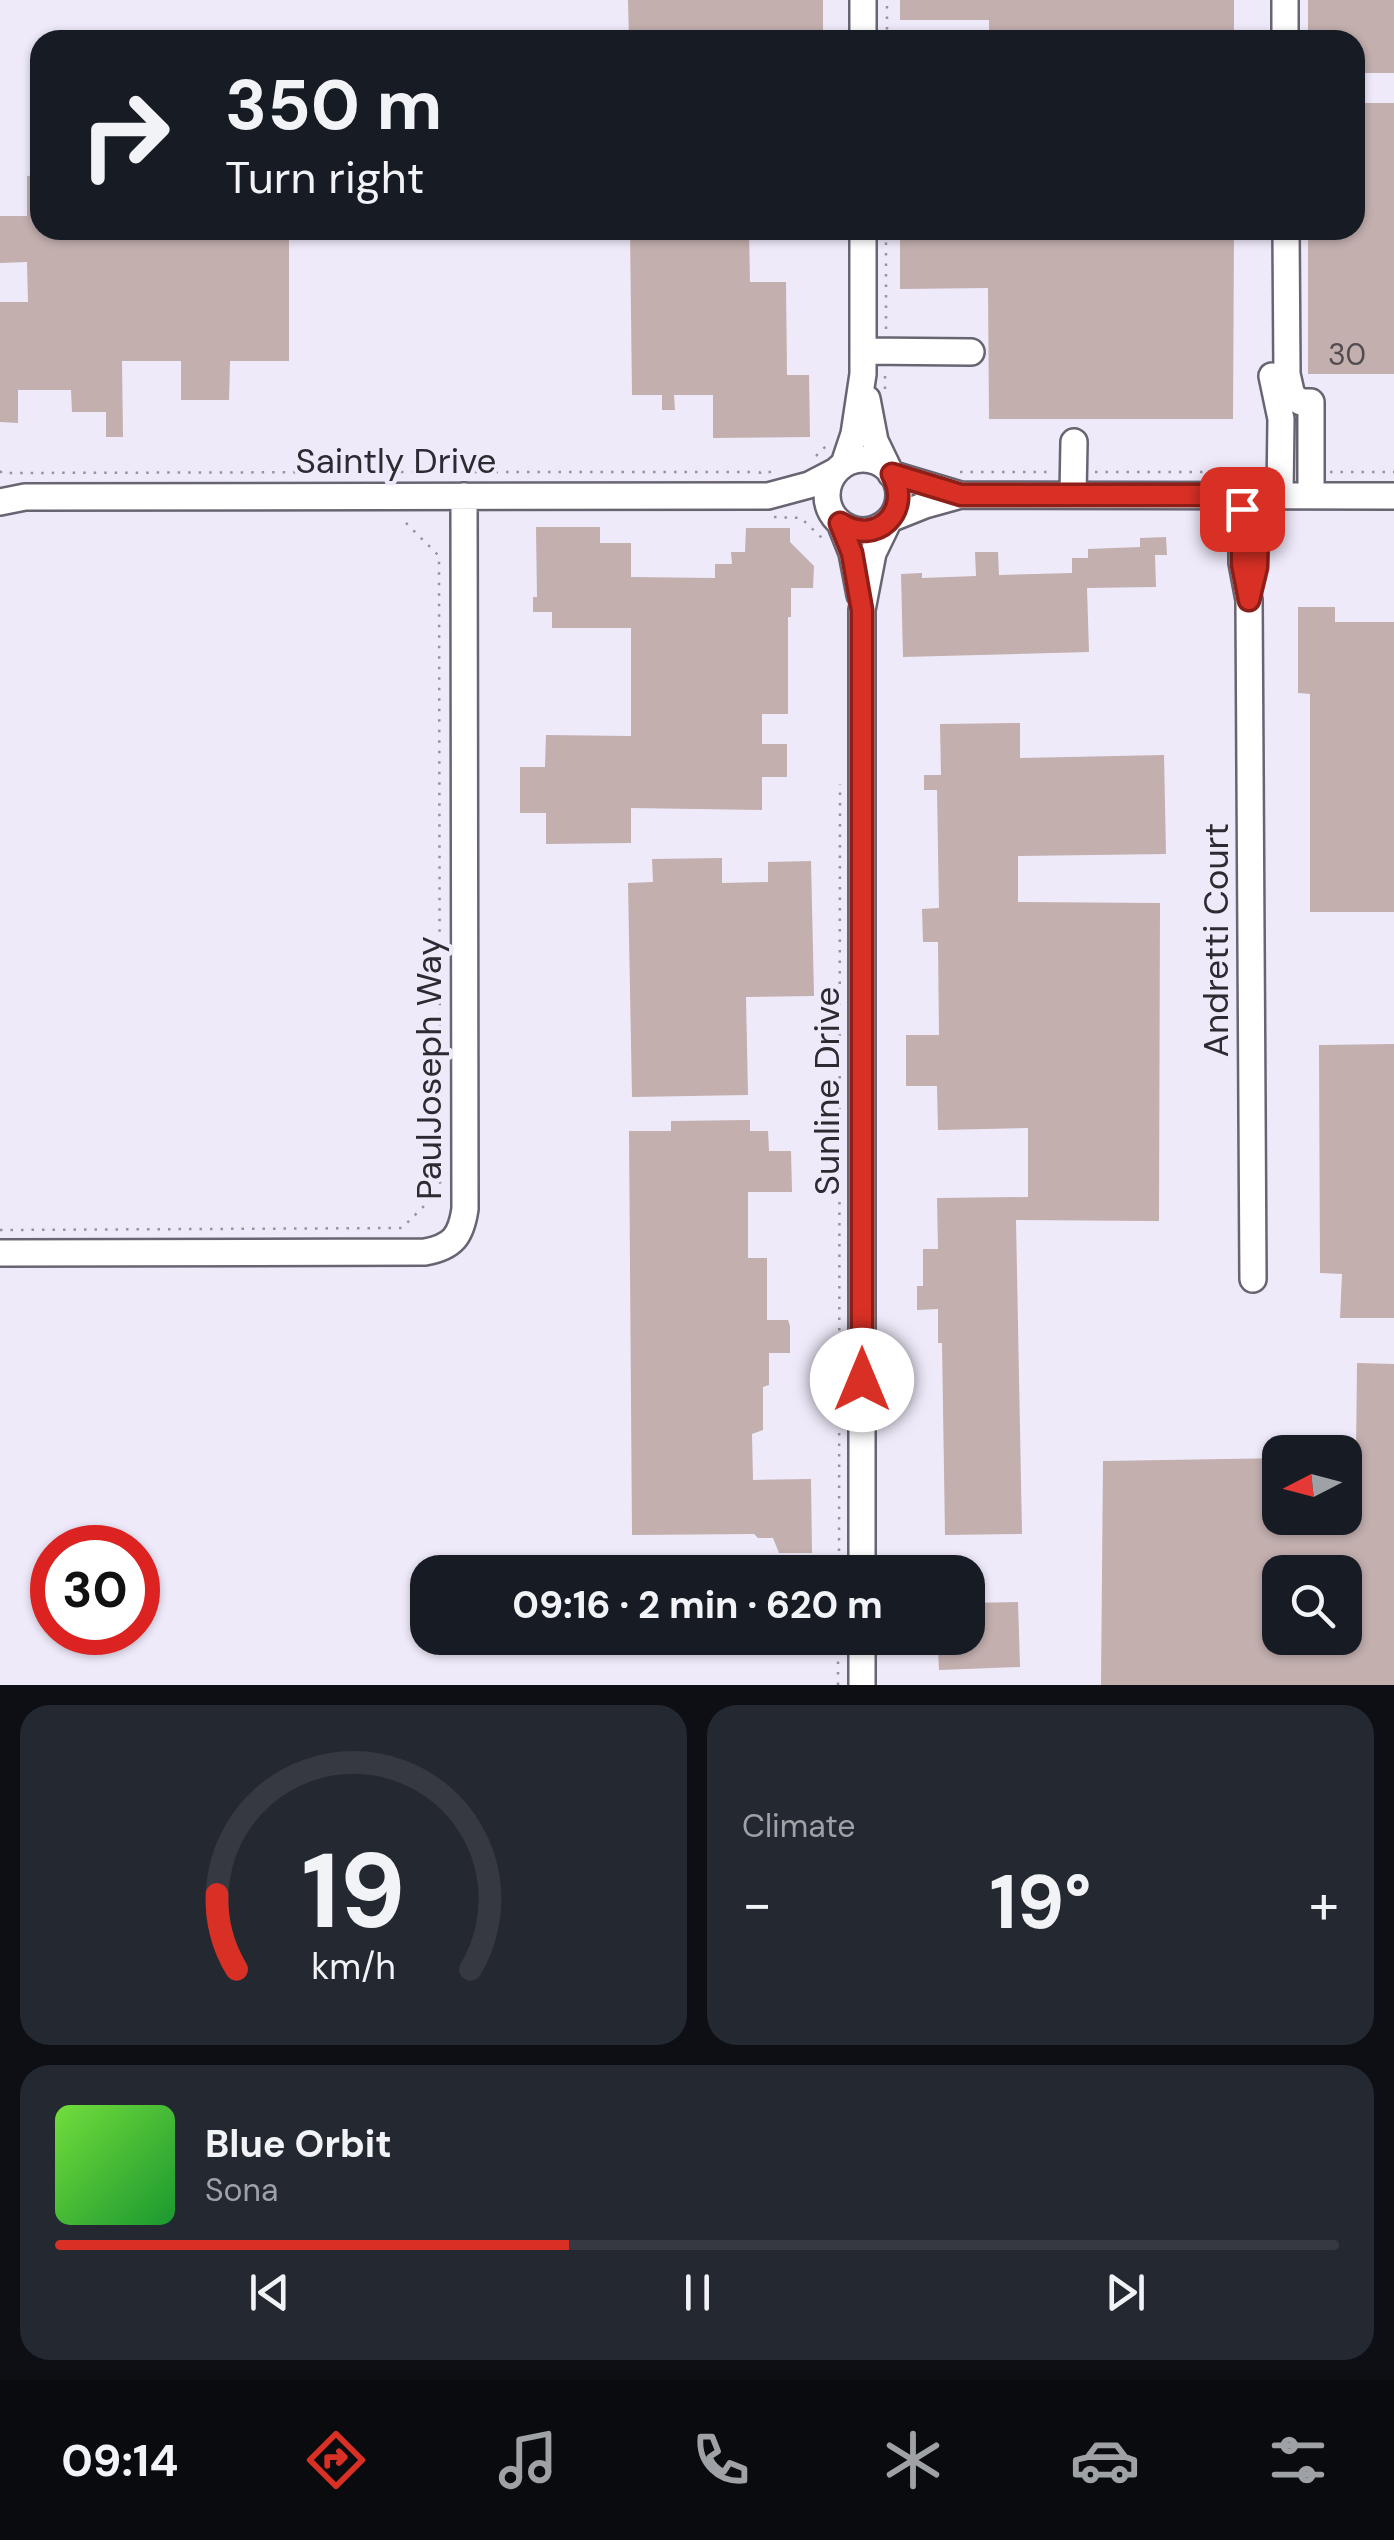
<!DOCTYPE html>
<html lang="en">
<head>
<meta charset="utf-8">
<style>
  :root { --surface:#171b24; --page:#242831; --text:#f1f3f6; --muted:#9ea1a6; --line:#363941; --accent:#d93025 }
  body { margin:0; font-family:"DM Sans",sans-serif; background:var(--page); color:var(--text); height:100vh; display:flex; flex-direction:column; font-size:38px; white-space:nowrap }
  * { box-sizing:border-box; margin:0 }
  p { font-size:32px; color:var(--muted) }
  .icon { flex:none; width:55px; height:55px; fill:none; stroke:currentColor; stroke-width:2; stroke-linecap:round; stroke-linejoin:round }
  .map { position:relative; height:1685px; overflow:hidden }
  .panel { display:flex; flex-direction:column; gap:20px; padding:20px; background:#0d0f14; flex:1 }
  .panel>* { flex:none }
  .top-card { position:absolute; left:30px; top:30px; width:1335px; height:210px; border-radius:30px; box-shadow:0 2px 8px #0004; background:#171b24; color:var(--text); overflow:hidden }
  .needle { width:65px; rotate:264deg }
  .controls { position:absolute; left:1262px; top:1435px; display:grid; gap:20px }
  .controls a { display:grid; place-items:center; width:100px; height:100px; border-radius:20px; background:var(--surface); box-shadow:0 2px 8px #0004; font-size:50px }
  .speed { position:absolute; left:30px; top:1525px; display:flex; gap:20px; font-size:50px; font-weight:700; text-align:center }
  .speed>* { display:grid; place-content:center; width:130px; height:130px; border-radius:50%; background:var(--surface); box-shadow:0 2px 8px #0004; line-height:1 }
  .speed .limit { border:15px solid #d22; background:#fff; color:#111 }
  .pin { position:absolute; display:grid; place-items:center; width:85px; height:85px; color:#fff; margin:-42px; border-radius:20px; box-shadow:0 5px 15px #0006 }
  .me { position:absolute; width:110px; margin:-55px; rotate:0deg; stroke-linejoin:round; filter:drop-shadow(0 0 8px #0008) }
  .turn { display:flex; align-items:center; gap:35px; height:210px; padding:0 30px; font-size:45px }
  .turn .icon { width:130px; height:130px; stroke-width:2.5 }
  .turn b { display:block; font-size:70px; line-height:85px }
  .big { font-size:75px; font-weight:700; line-height:1.1 }
  .panel .tile { flex:1; display:flex; flex-direction:column; justify-content:center; gap:15px; min-width:0; padding:0 35px; border-radius:30px; background:var(--page) }
  .panel .dial { align-items:center; gap:0 }
  .dial svg { height:260px; overflow:visible; fill:none; stroke:var(--line); stroke-width:7; stroke-linecap:round; text-anchor:middle }
  .dial text { fill:var(--text); stroke:none }
  .song { display:flex; align-items:center; gap:30px }
  .cover { width:120px; height:120px; border-radius:15px; background:linear-gradient(135deg,hsl(100 70% 55%),hsl(130 70% 35%)) }
  .played { height:10px; border-radius:5px; background:linear-gradient(90deg,var(--accent) 40%,var(--line) 40%) }
  .keys { display:flex; justify-content:space-around; direction:ltr }
  .heat { display:flex; justify-content:space-between; align-items:center; font-size:55px; direction:ltr }
  .panel .tiles { flex:1; display:grid; gap:20px; grid-template-columns:1fr 1fr }
  .tile:last-child { grid-column:span 2 }
  .trip { position:absolute; left:410px; top:1555px; width:575px; height:100px; border-radius:30px; background:var(--surface); box-shadow:0 2px 8px #0004; font-weight:700; line-height:100px; text-align:center }
  .tab-bar { display:flex; height:160px; justify-content:space-around; align-items:center; background:#090b0e; color:var(--muted) }
  .tab-bar .icon { width:70px; height:70px }
  .tab-bar .on { color:var(--accent) }
  .tab-bar b { font-size:45px; color:var(--text) }
  .map>svg:first-child { display:block }
  .building { fill:#c2afae; fill-rule:evenodd }
  .lines { fill:none; stroke-linecap:round; stroke-linejoin:round }
  .minor-casing { stroke:#696472; stroke-width:30 }
  .path { stroke:#96929e; stroke-width:2.5; stroke-dasharray:2.5 8; stroke-linecap:butt }
  .minor { stroke:#fff; stroke-width:25 }
  .route-casing { stroke:#8d1f18; stroke-width:25 }
  .route { stroke:#d93025; stroke-width:18 }
  .labels { text-anchor:middle; stroke-width:9; stroke-linejoin:round; paint-order:stroke }
  .number-label { font-size:30px; fill:#524c51 }
  .street-label { font-size:35px; fill:#2d2b32; stroke:#efeafa }
</style>
</head>
<body>
<div class="map">
<svg width="1394" height="1685" viewBox="0 0 1394 1685">
  <rect width="100%" height="100%" fill="#efeafa"/>
  <!-- building -->
  <path class="building" d="M628,0H823V40H629Z
    M900,0H1234V40H989V20H900Z
    M1308,0H1394V73H1355V40H1308Z
    M1355,103H1394V374H1308V230H1355Z
    M40,175V230H289V361H230L229,400H181V361H122L123,437H106V412H72L71,390H18V423L0,422V302H28L27,262L0,263V216H27V176Z
    M630,230H749L750,282H786L787,375H809L810,437L713,438V395H674L675,410H662V395H632Z
    M900,230H1234L1233,419H989L988,288L900,289Z
    M536,527H600V543H631V577L715,578V564H732L731,552H745L746,528H790V542L814,566L813,588H791V617H788V714H762V744H787V777H762V810L631,808V843L546,844V813H520V767H545L546,735L631,736V628H552V612H533V597H537Z
    M1166,537L1167,555H1155L1156,587L1087,588L1089,652L903,657L901,574L922,573V578L976,576L975,552H998L999,575L1072,573V558H1088V549L1140,547V538Z
    M1298,607H1335V622H1394V912H1310V694L1298,693Z
    M1020,723V758L1164,755L1166,854L1018,856V902L1160,903L1159,1221L1016,1220L1022,1534L945,1535L942,1343H938V1309L917,1310V1286H923V1249H938L937,1198L1028,1197V1128L938,1130L937,1086H906V1035H939L938,942H923L922,909L939,908L937,790H924V775H941L940,724Z
    M722,858V883L768,882V862L811,861L814,996L746,997L748,1095L632,1097L628,883L653,882L652,859Z
    M1394,1044V1318H1340L1342,1274L1320,1273L1319,1045Z
    M750,1120V1131H768L769,1151H791L792,1192H748V1258H767V1320H788L790,1326V1353H769V1385L763,1387V1430L752,1434L753,1480L811,1479L812,1553H779L773,1538H758L754,1534L632,1535L629,1131H671V1121Z
    M1357,1363L1394,1364V1685H1101L1103,1461L1280,1458V1518H1345V1458L1356,1457ZM1280,1572H1345V1638H1280Z
    M1018,1602L1020,1667L939,1670L938,1650H920L919,1638H968V1603Z"/>
  <g class="lines">
    <defs>
      <path id="minor" d="M863,40V0
        M1285,40V0
        M1286,230L1287,374L1292,396L1301,402H1311V496
        M863,351L971,352
        M1272,376L1281,419L1280,495
        M867,399L875,441L889,470
        M827 495a36 36 0 1 1 72 0a36 36 0 1 1-72 0Z
        M844,464L854,434L863,374V230
        M891,474L961,495L1394,496
        M1073,495L1074,442
        M1242,495V563L1249,600L1253,1279
        M0,502L25,497L768,496L809,485L836,471
        M890,519L925,505L961,495
        M840,523L852,553L860,595
        M0,1253L425,1252C453,1247 461,1236 465,1209L464,496
        M862,1572V610L873,553L889,520
        M862,1685V1638"/>
    </defs>
    <!-- minor casing -->
    <use href="#minor" class="minor-casing"/>
    <!-- path -->
    <path class="path" d="M887,40V0
      M886,329V230
      M885,389V372
      M816,456L828,444
      M0,471L2,473L401,472V475
      M401,472H758
      M960,472H1052
      M1095,472H1257
      M1330,472H1394
      M760,474V472H774
      M774,517L801,518L822,538
      M0,1230L402,1228L440,1190L439,556L401,518
      M839,1572L840,784
      M838,1685V1638"/>
    <!-- minor -->
    <use href="#minor" class="minor"/>
  </g>
  <g class="lines">
    <defs>
      <path id="route" d="M862,1380V610L852,553L840,523C876,547 913,511 892,474L961,495H1259L1257,567L1249,600L1242,564V509"/>
    </defs>
    <!-- route casing -->
    <use href="#route" class="route-casing"/>
    <!-- route -->
    <use href="#route" class="route"/>
  </g>
  <g class="labels">
    <!-- number labels -->
    <g class="number-label">
      <text x="1347" y="365">30</text>
    </g>
    <!-- street labels -->
    <g class="street-label">
      <text x="396" y="473">Saintly Drive</text>
      <text transform="translate(1216 940) rotate(-90)" y="12">Andretti Court</text>
      <text transform="translate(429 1068) rotate(-90)" y="12">PaulJoseph Way</text>
      <text transform="translate(827 1091) rotate(-90)" y="12">Sunline Drive</text>
    </g>
  </g>
</svg>
<div class="controls">
<a><svg class="needle" viewBox="-14 -14 28 28"><path d="M0-13l5 13h-10z" fill="#e53935"/><path d="M0 13l5-13h-10z" fill="#9ea1a6"/></svg></a>
<a><svg class="icon" aria-label="search" viewBox="0 0 24 24"><circle cx="10" cy="10" r="6"/><path d="M15 15l6 6"/></svg></a>
</div>
<div class="speed"><div class="limit">30</div></div>
<div class="pin" style="left:1242px;top:509px;background:#d93025"><svg class="icon" aria-label="arrive" viewBox="0 0 24 24"><path d="M6 21V4h12l-3 4 3 4H6"/></svg></div>
<svg class="me" style="left:862px;top:1380px" viewBox="-20 -20 40 40"><circle r="19" fill="#fff"/><path d="M0-13L10 11 0 6-10 11z" fill="#d93025"/></svg>
<div class="trip">09:16 · 2 min · 620 m</div>
<div class="top-card">
<div class="turn"><svg class="icon" aria-label="right" viewBox="0 0 24 24"><path d="M7 20v-9h11M14 6l5 5-5 5"/></svg><div><b>350 m</b>Turn right</div></div>
</div>
</div>
<section class="panel">
<div class="tiles">
<div class="tile dial"><svg viewBox="0 0 100 80">
<path d="M14 69A42 42 0 1 1 86 69"/>
<path d="M14 69A42 42 0 0 1 8 46" stroke="#d93025"/>
<text x="50" y="56" font-size="32" font-weight="700">19</text>
<text x="50" y="72" font-size="11">km/h</text>
</svg></div>
<div class="tile"><p>Climate</p>
<div class="heat"><a>−</a><b class="big">19°</b><a>+</a></div>
</div>
<div class="tile">
<div class="song"><i class="cover"></i><div><b>Blue Orbit</b><p>Sona</p></div></div>
<div class="played"></div>
<div class="keys"><svg class="icon" aria-label="previous" viewBox="0 0 24 24"><path d="M18 5L8 12l10 7zM5 5v14"/></svg><svg class="icon" aria-label="pause" viewBox="0 0 24 24"><path d="M8 5v14M16 5v14"/></svg><svg class="icon" aria-label="next" viewBox="0 0 24 24"><path d="M6 5l10 7-10 7zM19 5v14"/></svg></div>
</div>
</div>
</section>
<nav class="tab-bar">
<b>09:14</b>
<svg class="icon on" aria-label="directions" viewBox="0 0 24 24"><path d="M12 3l9 9-9 9-9-9zM9 14v-3h6M13 9l2 2-2 2"/></svg>
<svg class="icon" aria-label="music" viewBox="0 0 24 24"><path d="M9 18V5l10-2v13"/><circle cx="6" cy="18" r="3"/><circle cx="16" cy="16" r="3"/></svg>
<svg class="icon" aria-label="phone" viewBox="0 0 24 24"><path d="M5 4h4l2 5-3 2q2 4 5 5l2-3 5 2v4C11 20 4 13 5 4z"/></svg>
<svg class="icon" aria-label="climate" viewBox="0 0 24 24"><path d="M12 3v18M4 7l16 10M4 17L20 7"/></svg>
<svg class="icon" aria-label="car" viewBox="0 0 24 24"><path d="M5 17H2v-5l4-1 3-4h7l3 4 3 1v5h-3M9 17h6M6 11h13"/><circle cx="7" cy="17" r="2"/><circle cx="17" cy="17" r="2"/></svg>
<svg class="icon" aria-label="filters" viewBox="0 0 24 24"><path d="M4 7h16M4 17h16"/><circle cx="9" cy="7" r="2"/><circle cx="15" cy="17" r="2"/></svg>
</nav>
</body>
</html>
